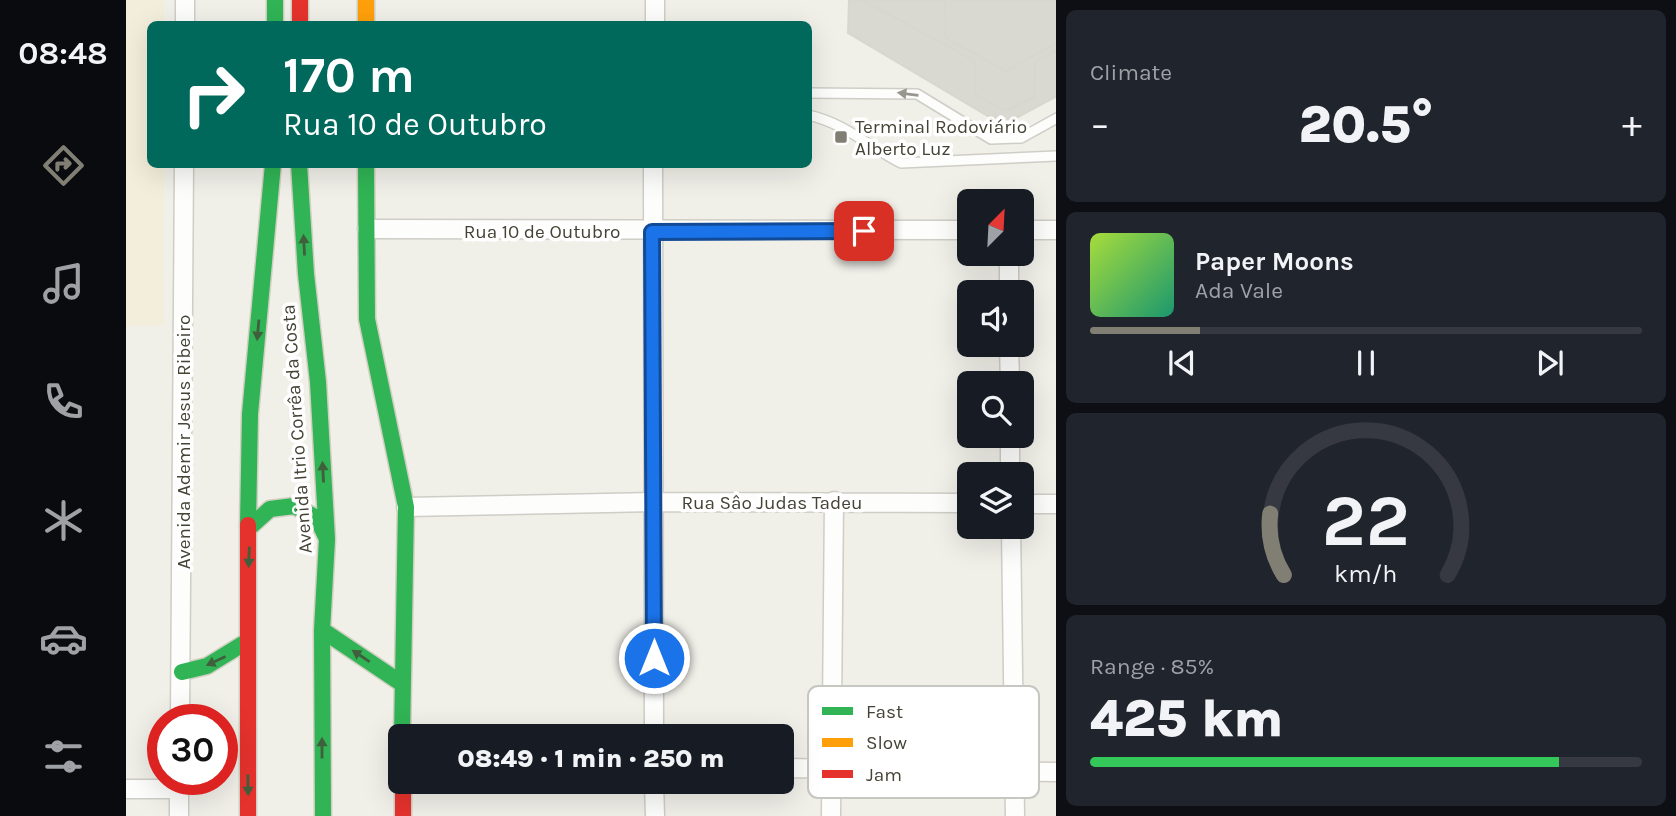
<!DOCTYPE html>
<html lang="en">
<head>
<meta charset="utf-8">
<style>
  :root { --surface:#171b24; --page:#20242c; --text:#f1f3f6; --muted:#9ea1a6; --line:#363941; --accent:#817f74 }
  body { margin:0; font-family:Karla,sans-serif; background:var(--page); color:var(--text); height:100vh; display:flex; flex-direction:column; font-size:26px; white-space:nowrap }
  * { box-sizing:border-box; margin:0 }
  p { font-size:23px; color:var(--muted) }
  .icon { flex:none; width:38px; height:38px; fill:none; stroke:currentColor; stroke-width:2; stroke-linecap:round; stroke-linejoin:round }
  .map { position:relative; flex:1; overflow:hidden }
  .sheet { display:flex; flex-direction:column; gap:10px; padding:10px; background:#0d0f14; width:620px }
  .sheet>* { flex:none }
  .guide { position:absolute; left:21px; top:21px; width:665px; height:147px; border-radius:10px; box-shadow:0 7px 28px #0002; background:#00695c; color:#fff; overflow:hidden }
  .needle { width:46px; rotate:24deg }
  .fabs { position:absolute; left:831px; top:189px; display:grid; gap:14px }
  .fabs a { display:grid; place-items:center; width:77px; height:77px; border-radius:10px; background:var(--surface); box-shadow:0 7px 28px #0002; font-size:35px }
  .speed { position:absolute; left:21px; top:704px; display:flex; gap:14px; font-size:35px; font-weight:700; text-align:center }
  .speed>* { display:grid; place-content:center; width:91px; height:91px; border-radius:50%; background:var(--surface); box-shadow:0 7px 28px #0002; line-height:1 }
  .speed .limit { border:10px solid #d22; background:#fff; color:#111 }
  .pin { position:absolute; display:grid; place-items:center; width:60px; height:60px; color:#fff; margin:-30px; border-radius:14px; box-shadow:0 4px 10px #0006 }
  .me { position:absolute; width:77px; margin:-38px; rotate:0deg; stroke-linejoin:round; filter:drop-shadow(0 0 5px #0008) }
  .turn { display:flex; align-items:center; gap:24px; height:147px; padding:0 21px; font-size:32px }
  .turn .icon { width:91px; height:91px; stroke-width:2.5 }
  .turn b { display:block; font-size:49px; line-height:60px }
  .big { font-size:52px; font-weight:800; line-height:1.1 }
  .sheet .widget { flex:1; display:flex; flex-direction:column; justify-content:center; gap:10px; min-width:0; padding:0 24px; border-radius:10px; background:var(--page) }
  .sheet .dial { align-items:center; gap:0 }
  .dial svg { height:182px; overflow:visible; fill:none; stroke:var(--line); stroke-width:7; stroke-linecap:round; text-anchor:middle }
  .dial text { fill:var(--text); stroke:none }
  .song { display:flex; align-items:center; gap:21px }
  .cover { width:84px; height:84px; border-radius:10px; background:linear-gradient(135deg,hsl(80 70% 55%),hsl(160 70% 35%)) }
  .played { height:7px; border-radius:4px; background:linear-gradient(90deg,var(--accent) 20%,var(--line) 20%) }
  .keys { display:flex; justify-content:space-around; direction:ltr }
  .heat { display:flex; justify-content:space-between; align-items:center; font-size:38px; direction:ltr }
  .charge { height:10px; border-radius:5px; background:linear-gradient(90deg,#34c759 85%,var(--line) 0) }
  .trip { position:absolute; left:262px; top:724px; width:406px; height:70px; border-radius:10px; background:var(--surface); box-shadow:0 7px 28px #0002; font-weight:800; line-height:70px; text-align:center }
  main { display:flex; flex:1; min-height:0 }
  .menu { display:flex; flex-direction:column; width:126px; justify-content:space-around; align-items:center; background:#090b0e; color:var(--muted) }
  .menu .icon { width:49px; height:49px }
  .menu .selected { color:var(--accent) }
  .menu b { font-size:32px; color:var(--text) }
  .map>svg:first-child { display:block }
  .commercial { fill:#f3eedb }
  .building { fill:#d9d8d1; stroke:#d8d7ce; stroke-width:2 }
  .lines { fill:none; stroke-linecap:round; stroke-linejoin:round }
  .lane-casing { stroke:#cecdc6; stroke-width:12 }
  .street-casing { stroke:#cecdc6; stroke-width:21 }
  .fast-casing { stroke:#d0cfc1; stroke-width:19 }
  .slow-casing { stroke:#d0cfc1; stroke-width:19 }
  .jam-casing { stroke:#d0cfc1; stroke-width:19 }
  .lane { stroke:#fdfdfc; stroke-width:9 }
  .street { stroke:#fdfdfc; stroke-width:18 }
  .fast { stroke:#30b455; stroke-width:16 }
  .slow { stroke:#ff9f0a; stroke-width:16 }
  .jam { stroke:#e5322d; stroke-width:16 }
  .oneway { fill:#98978f }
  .oneway2 { fill:#405f3d }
  .route-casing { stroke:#114b97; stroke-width:18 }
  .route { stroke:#1a73e8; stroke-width:12 }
  .poi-dot { fill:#817f74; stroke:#fff; stroke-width:2.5 }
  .labels { text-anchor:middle; stroke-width:7; stroke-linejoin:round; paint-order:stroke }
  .poi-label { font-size:19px; fill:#454335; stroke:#fff; text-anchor:start }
  .street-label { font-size:19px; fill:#454335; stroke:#fff }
  .key { fill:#fff; stroke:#c7c7c2; stroke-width:2 }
  .key-label { font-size:19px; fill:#454335 }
</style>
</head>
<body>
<main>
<nav class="menu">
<b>08:48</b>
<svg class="icon selected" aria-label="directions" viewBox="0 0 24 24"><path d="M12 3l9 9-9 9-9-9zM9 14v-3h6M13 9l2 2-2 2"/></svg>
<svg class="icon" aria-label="music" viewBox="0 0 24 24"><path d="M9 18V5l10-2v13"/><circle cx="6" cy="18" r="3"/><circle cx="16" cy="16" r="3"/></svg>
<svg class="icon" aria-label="phone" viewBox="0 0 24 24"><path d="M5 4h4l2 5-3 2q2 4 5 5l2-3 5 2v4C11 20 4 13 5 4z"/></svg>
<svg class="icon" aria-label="climate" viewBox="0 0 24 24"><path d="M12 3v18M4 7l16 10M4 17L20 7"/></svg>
<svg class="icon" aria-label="car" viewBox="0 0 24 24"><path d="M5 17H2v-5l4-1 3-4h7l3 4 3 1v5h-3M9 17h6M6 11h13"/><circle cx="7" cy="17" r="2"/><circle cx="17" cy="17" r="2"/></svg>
<svg class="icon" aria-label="filters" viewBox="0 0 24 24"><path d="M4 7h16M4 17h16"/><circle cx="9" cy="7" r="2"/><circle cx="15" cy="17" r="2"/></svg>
</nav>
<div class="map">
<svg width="931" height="816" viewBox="0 0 931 816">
  <rect width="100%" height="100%" fill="#f0efe8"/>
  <!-- commercial -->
  <path class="commercial" d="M0,0H38V24H24V164L38,165V326H0Z"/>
  <!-- building -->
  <path class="building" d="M723,0H737L849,61V94L879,111L908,97L909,62L931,50V96L877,125L722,33Z
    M737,0H931V50L909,62L908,97L879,111L849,94V61Z
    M819,0H931V42L880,71L820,38Z"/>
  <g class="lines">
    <defs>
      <path id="lane" d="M682,93L791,94L865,139L895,138L931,118
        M682,115C719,123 743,147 775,163L931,156"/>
      <path id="street" d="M529,0V24
        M59,24V0
        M527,164L528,737
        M241,229L844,230
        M896,230H931
        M883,254V292
        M883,345L884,383
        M884,436V474
        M896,504H931
        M280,507L529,502L844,503
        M885,527L889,816
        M54,719L58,164
        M656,768L931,772
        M53,779V816
        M528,782L529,816
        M0,789H52
        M705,816L708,501"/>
      <path id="fast" d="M149,0V24
        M173,164L180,274L192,382L201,539L196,630L197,816
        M240,164L241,319L280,507L276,737
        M122,525L124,414L147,164
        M124,527L144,509L168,506L191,518L201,539
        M196,630L275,683
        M56,672L81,666L120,642"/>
      <path id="slow" d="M240,0V24"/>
      <path id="jam" d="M174,0V24
        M277,782V816
        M122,816V525"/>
    </defs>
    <!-- lane casing -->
    <use href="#lane" class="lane-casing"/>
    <!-- street casing -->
    <use href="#street" class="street-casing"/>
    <!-- fast casing -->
    <use href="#fast" class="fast-casing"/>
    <!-- slow casing -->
    <use href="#slow" class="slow-casing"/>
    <!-- jam casing -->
    <use href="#jam" class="jam-casing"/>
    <!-- lane -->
    <use href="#lane" class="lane"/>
    <!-- street -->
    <use href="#street" class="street"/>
    <!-- fast -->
    <use href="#fast" class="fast"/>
    <!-- slow -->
    <use href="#slow" class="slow"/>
    <!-- jam -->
    <use href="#jam" class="jam"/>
  </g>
  <!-- one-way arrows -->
  <defs><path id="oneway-solid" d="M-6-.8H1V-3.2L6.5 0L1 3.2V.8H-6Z" transform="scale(1.75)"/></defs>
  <use class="oneway" href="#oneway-solid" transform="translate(782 94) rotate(-173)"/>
  <g class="oneway2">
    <use href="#oneway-solid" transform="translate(178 245) rotate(-93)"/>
    <use href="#oneway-solid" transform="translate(132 330) rotate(95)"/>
    <use href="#oneway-solid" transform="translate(197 472) rotate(-93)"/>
    <use href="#oneway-solid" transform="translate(123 557) rotate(92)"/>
    <use href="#oneway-solid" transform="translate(235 656) rotate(-146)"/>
    <use href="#oneway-solid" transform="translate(90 661) rotate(155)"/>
    <use href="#oneway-solid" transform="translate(196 748) rotate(-90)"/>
    <use href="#oneway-solid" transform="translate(122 785) rotate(89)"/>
  </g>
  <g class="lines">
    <defs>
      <path id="route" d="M528,658L526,232L738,231"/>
    </defs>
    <!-- route casing -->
    <use href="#route" class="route-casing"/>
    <!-- route -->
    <use href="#route" class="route"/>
  </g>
  <!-- markers -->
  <rect class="poi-dot" x="708" y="130" width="14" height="14" rx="3.5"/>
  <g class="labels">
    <!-- poi labels -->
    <g class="poi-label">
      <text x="729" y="133">Terminal Rodoviário<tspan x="729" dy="22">Alberto Luz</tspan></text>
    </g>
    <!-- street labels -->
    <g class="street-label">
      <text x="416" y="238">Rua 10 de Outubro</text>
      <text transform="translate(170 429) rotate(-94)" y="7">Avenida Itrio Corrêa da Costa</text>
      <text transform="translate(57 442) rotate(-90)" y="7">Avenida Ademir Jesus Ribeiro</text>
      <text x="646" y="509">Rua Sâo Judas Tadeu</text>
    </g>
  </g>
  <!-- legend -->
  <rect x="682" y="686" width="231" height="112" rx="10" class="key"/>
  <rect x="696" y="707" width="31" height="8" fill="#30b455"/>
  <rect x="696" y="738" width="31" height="9" fill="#ff9f0a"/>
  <rect x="696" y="770" width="31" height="8" fill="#e5322d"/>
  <g class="key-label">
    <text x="740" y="718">Fast</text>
    <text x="740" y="749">Slow</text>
    <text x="740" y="781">Jam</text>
  </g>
</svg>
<div class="fabs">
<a><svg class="needle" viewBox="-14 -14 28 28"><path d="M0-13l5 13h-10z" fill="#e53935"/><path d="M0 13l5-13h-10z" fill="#9ea1a6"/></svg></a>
<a><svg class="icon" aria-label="sound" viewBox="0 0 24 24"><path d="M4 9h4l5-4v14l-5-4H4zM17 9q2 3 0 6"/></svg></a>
<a><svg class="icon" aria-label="search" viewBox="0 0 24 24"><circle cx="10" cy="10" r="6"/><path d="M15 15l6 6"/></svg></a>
<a><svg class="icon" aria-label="layers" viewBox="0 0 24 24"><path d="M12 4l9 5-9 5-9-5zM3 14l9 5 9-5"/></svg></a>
</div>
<div class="speed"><div class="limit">30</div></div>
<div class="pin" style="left:738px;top:231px;background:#d93025"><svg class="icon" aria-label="arrive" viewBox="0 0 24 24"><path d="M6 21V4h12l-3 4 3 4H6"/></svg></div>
<svg class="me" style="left:528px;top:658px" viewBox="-20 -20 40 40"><circle r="17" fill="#1a73e8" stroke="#fff" stroke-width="3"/><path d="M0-11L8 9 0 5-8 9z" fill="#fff"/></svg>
<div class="trip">08:49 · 1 min · 250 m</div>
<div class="guide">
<div class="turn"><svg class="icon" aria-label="right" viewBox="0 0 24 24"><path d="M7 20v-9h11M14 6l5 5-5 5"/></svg><div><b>170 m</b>Rua 10 de Outubro</div></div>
</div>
</div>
<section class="sheet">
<div class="widget"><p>Climate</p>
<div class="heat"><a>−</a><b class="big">20.5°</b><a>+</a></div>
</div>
<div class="widget">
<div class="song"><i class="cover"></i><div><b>Paper Moons</b><p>Ada Vale</p></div></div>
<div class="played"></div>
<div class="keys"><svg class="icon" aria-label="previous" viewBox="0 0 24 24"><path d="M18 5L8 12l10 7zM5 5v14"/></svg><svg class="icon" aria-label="pause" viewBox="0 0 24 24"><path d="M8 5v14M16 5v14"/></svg><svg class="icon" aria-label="next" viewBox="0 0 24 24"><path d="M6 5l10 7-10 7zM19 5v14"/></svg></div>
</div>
<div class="widget dial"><svg viewBox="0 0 100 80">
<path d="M14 69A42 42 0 1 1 86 69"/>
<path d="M14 69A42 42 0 0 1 8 42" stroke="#817f74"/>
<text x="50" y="56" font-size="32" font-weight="700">22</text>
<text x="50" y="72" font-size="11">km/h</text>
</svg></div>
<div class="widget"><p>Range · 85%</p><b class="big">425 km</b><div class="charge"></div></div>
</section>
</main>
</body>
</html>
